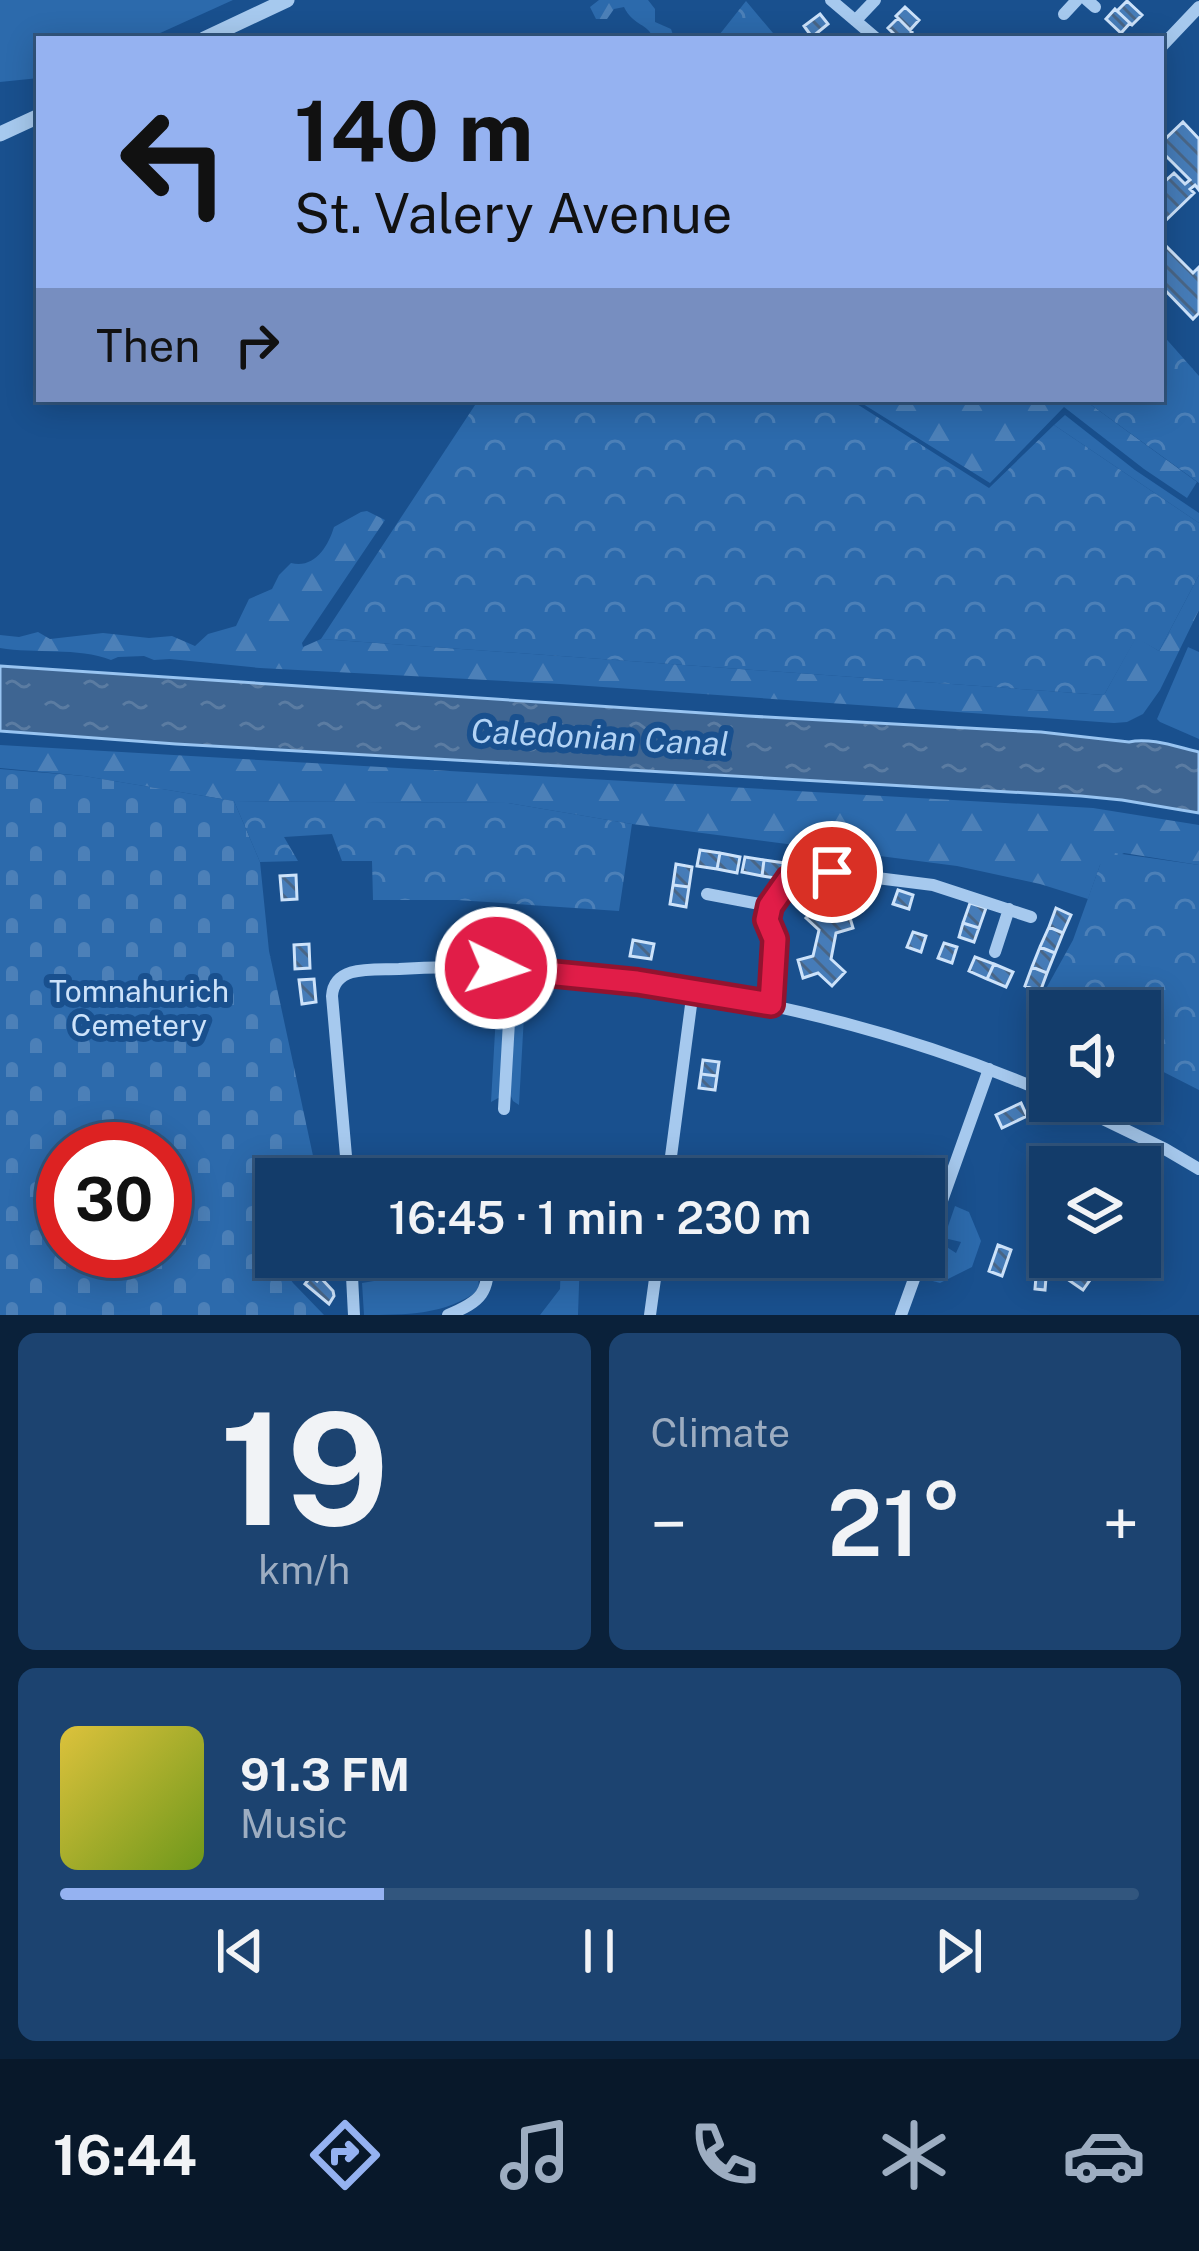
<!DOCTYPE html>
<html lang="en">
<head>
<meta charset="utf-8">
<style>
  :root { --surface:#133c6a; --page:#1c4370; --text:#f1f3f6; --muted:#9dadc1; --line:#32567e; --accent:#95b2f1 }
  body { margin:0; font-family:"Public Sans",sans-serif; background:var(--page); color:var(--text); height:100vh; display:flex; flex-direction:column; font-size:45px; white-space:nowrap }
  * { box-sizing:border-box; margin:0 }
  p { font-size:39px; color:var(--muted) }
  .icon { flex:none; width:66px; height:66px; fill:none; stroke:currentColor; stroke-width:2; stroke-linecap:round; stroke-linejoin:round }
  .map { position:relative; height:1315px; overflow:hidden }
  .side { display:flex; flex-direction:column; gap:18px; padding:18px; background:#0a213a; flex:1 }
  .side>* { flex:none }
  .hud { position:absolute; left:36px; top:36px; width:1128px; height:366px; border-radius:0px; box-shadow:0 6px 30px #0003,0 0 0 3px var(--line); background:#95b2f1; color:#111; overflow:hidden }
  .buttons { position:absolute; left:1029px; top:990px; display:grid; gap:24px }
  .buttons a { display:grid; place-items:center; width:132px; height:132px; border-radius:0px; background:var(--surface); box-shadow:0 6px 30px #0003,0 0 0 3px var(--line); font-size:60px }
  .speed { position:absolute; left:36px; top:1122px; display:flex; gap:24px; font-size:60px; font-weight:700; text-align:center }
  .speed>* { display:grid; place-content:center; width:156px; height:156px; border-radius:50%; background:var(--surface); box-shadow:0 6px 30px #0003,0 0 0 3px var(--line); line-height:1 }
  .speed .limit { border:18px solid #d22; background:#fff; color:#111 }
  .pin { position:absolute; display:grid; place-items:center; width:102px; height:102px; color:#fff; margin:-51px; border:6px solid #fff; border-radius:50%; box-shadow:0 3px 12px #0007 }
  .me { position:absolute; width:132px; margin:-66px; rotate:94deg; stroke-linejoin:round; filter:drop-shadow(0 0 9px #0008) }
  .turn { display:flex; align-items:center; gap:42px; height:252px; padding:0 60px; font-size:54px }
  .turn .icon { width:156px; height:156px; stroke-width:2.5 }
  .turn b { display:block; font-size:84px; line-height:102px }
  .then { display:flex; align-items:center; height:114px; padding:0 60px; background:#0003; gap:24px; font-size:45px }
  .big { font-size:90px; font-weight:600; line-height:1.1 }
  .side .card { flex:1; display:flex; flex-direction:column; justify-content:center; gap:18px; min-width:0; padding:0 42px; border-radius:18px; background:var(--page) }
  .side .dial { align-items:center; gap:0 }
  .dial b { font-size:156px; line-height:1 }
  .song { display:flex; align-items:center; gap:36px }
  .cover { width:144px; height:144px; border-radius:18px; background:linear-gradient(135deg,hsl(50 70% 55%),hsl(80 70% 35%)) }
  .played { height:12px; border-radius:6px; background:linear-gradient(90deg,var(--accent) 30%,var(--line) 30%) }
  .keys { display:flex; justify-content:space-around; direction:ltr }
  .heat { display:flex; justify-content:space-between; align-items:center; font-size:66px; direction:ltr }
  .side .tiles { flex:1; display:grid; gap:18px; grid-template-columns:1fr 1fr }
  .card:last-child { grid-column:span 2 }
  .trip { position:absolute; left:255px; top:1158px; width:690px; height:120px; border-radius:0px; background:var(--surface); box-shadow:0 6px 30px #0003,0 0 0 3px var(--line); font-weight:600; line-height:120px; text-align:center }
  .tab-bar { display:flex; height:192px; justify-content:space-around; align-items:center; background:#08182a; color:var(--muted) }
  .tab-bar .icon { width:84px; height:84px }
  .tab-bar .on { color:var(--accent) }
  .tab-bar b { font-size:54px; color:var(--text) }
  .map>svg:first-child { display:block }
  .grass { fill:#2c6aac }
  .forest { fill:url(#forest-firs) }
  .cemetery { fill:url(#cemetery-stones); fill-rule:evenodd }
  .park { fill:url(#park-crowns) }
  .water { fill:url(#water-ripples); stroke:#98c4f1; stroke-width:3 }
  .building { fill:url(#building-back-hatch); stroke:#cce2fa; stroke-width:3 }
  .lines { fill:none; stroke-linecap:round; stroke-linejoin:round }
  .minor { stroke:#a6c9ee; stroke-width:12 }
  .tertiary { stroke:#a6c9ee; stroke-width:15 }
  .route-casing { stroke:#92132f; stroke-width:30 }
  .route { stroke:#e11d48; stroke-width:21 }
  .labels { text-anchor:middle; stroke-width:12; stroke-linejoin:round; paint-order:stroke }
  .park-label { font-size:30px; fill:#cce2fa; stroke:#19508e }
  .water-label { font-size:33px; font-style:italic; fill:#b2d3f5; stroke:#19508e }
</style>
</head>
<body>
<div class="map">
<svg width="1199" height="1315" viewBox="0 0 1199 1315">
  <defs>
    <pattern id="forest-firs" width="22" height="20" patternUnits="userSpaceOnUse" patternTransform="scale(3)"><rect width="22" height="20" fill="#2c6aac"/><path d="M5 1l3.5 6h-7zM16 11l3.5 6h-7z" fill="#4c80b8"/></pattern>
    <pattern id="cemetery-stones" width="16" height="16" patternUnits="userSpaceOnUse" patternTransform="scale(3)"><rect width="16" height="16" fill="#2c6aac"/><path d="M2 7V4a2 2 0 0 1 4 0v3zM10 15v-3a2 2 0 0 1 4 0v3z" fill="#4c80b8"/></pattern>
    <pattern id="park-crowns" width="20" height="18" patternUnits="userSpaceOnUse" patternTransform="scale(3)"><rect width="20" height="18" fill="#2c6aac"/><path d="M2 6a3 3 0 1 1 6 0M12 15a3 3 0 1 1 6 0" fill="none" stroke="#4c80b8"/></pattern>
    <pattern id="water-ripples" width="26" height="14" patternUnits="userSpaceOnUse" patternTransform="scale(3)"><rect width="26" height="14" fill="#3e6592"/><path d="M2 4q2-2 4 0t4 0M15 11q2-2 4 0t4 0" fill="none" stroke="#5b7ca2"/></pattern>
    <pattern id="building-back-hatch" width="6" height="6" patternUnits="userSpaceOnUse" patternTransform="scale(3)"><rect width="6" height="6" fill="#467cb8"/><path d="M-1 5l2 2M0 0l6 6M5-1l2 2" fill="none" stroke="#496687"/></pattern>
  </defs>
  <rect width="100%" height="100%" fill="#19508e"/>
  <!-- grass -->
  <path class="grass" d="M0,0H233L147,39H39V78L0,82Z
    M1065,415L1135,470L1199,513V523L1054,425Z
    M1188,647L1199,652V739L1160,722L1157,719Z
    M498,979L506,982L500,1097L491,1102Z
    M517,980H526L519,1105L513,1101L510,1094Z
    M955,1206L969,1212L981,1241L972,1267L940,1283L929,1280L942,1244L956,1253L961,1242L944,1238Z
    M359,1257H477L479,1290C446,1315 405,1315 364,1315L362,1283L374,1281V1270L360,1268Z
    M561,1257H580L578,1315H540L560,1289Z"/>
  <!-- forest -->
  <path class="forest" d="M599,0H648L655,9V22L671,29L673,35L671,38L652,35C645,23 633,25 624,7L614,9L607,19H596L590,7Z
    M855,399H1083L1197,482L1187,498L1144,469L1064,407L990,483Z
    M367,511L385,520L302,643L303,647L321,639L1104,695L1136,637L1159,651L1199,575V610L1160,690L1143,714L1127,722L1114,723L560,684L260,668L170,659L154,660L144,656L118,657L111,660C78,647 35,654 0,648V635L19,637L38,632L50,639L103,633L149,638L172,636L195,646L208,634L236,626L249,599L272,589L279,575L291,563C314,569 328,547 334,527L361,512Z
    M0,745L1093,808L1199,825V865L1124,853L1100,865L1088,899L1040,884L957,866L632,824L508,803L234,801L84,776L0,768Z"/>
  <!-- cemetery -->
  <path class="cemetery" d="M0,769L84,776L234,801L260,862L269,951L318,1179H276V1251L272,1253L293,1283L324,1315H0ZM63,1149H165V1251H63Z"/>
  <!-- park -->
  <path class="park" d="M746,1L778,39H716Z
    M1161,333L1199,376V483L1083,399H1161Z
    M479,399H849L989,488L1054,425L1199,523V575L1159,651L1136,638L1104,695L321,639Z
    M234,801L508,803L632,824L619,911L457,900H373L372,861H342L332,834L284,837L298,861L260,862Z
    M1115,853L1199,865V1090L1140,1060V1011H1050V1021L1032,1014L1073,940L1100,865L1106,857Z"/>
  <!-- water -->
  <path class="water" d="M0,666L748,716L1041,732L1129,742C1150,737 1177,747 1199,752V813L1122,800L1081,796L176,744L0,731Z"/>
  <!-- building -->
  <path class="building" d="M1127,1L1142,15L1132,25L1117,11Z
    M905,7L919,20L910,30L896,16Z
    M1115,9L1130,23L1121,33L1106,19Z
    M820,14L828,24L812,37L804,26Z
    M898,18L912,32L906,39H899L888,28Z
    M1183,122L1199,139V190L1195,185L1190,189L1194,193L1161,225V185L1174,173L1185,184L1190,180L1161,151V143Z
    M1161,241L1193,273L1199,267V313L1193,319L1161,286Z
    M700,850L720,853L717,869L697,866Z
    M720,853L740,857L737,873L717,869Z
    M745,857L764,860L762,876L742,872Z
    M764,860L785,863L782,879L762,876Z
    M676,864L692,867L689,887L673,885Z
    M296,875L297,899L282,900L280,876Z
    M673,885L689,887L686,907L670,904Z
    M898,890L913,895L909,909L893,904Z
    M970,903L986,908L979,928L963,923Z
    M819,905L831,916L848,911L853,928L836,933L831,959L845,972L832,986L818,973L803,978L798,960L813,956L819,930L806,918Z
    M1056,908L1071,915L1063,933L1049,927Z
    M963,923L979,928L974,942L959,937Z
    M1049,927L1063,933L1055,953L1040,947Z
    M913,932L926,936L921,952L907,947Z
    M633,940L654,944L651,959L630,956Z
    M944,943L957,947L952,963L938,958Z
    M309,944L310,968L295,969L294,945Z
    M1040,947L1055,953L1047,973L1032,967Z
    M975,957L994,964L987,979L969,971Z
    M994,964L1013,972L1006,987L987,979Z
    M1032,967L1047,973L1040,992L1025,986Z
    M314,979L316,1002L302,1004L299,980Z
    M703,1060L719,1062L717,1076L701,1074Z
    M701,1074L717,1076L715,1090L699,1088Z
    M1021,1103L1027,1116L1002,1128L996,1115Z
    M1039,1240H1049L1045,1290L1035,1289Z
    M998,1245L1011,1250L1002,1276L989,1271Z
    M1083,1257H1093L1102,1263L1083,1290L1067,1279Z
    M311,1276L317,1281L320,1277L333,1291L334,1296L329,1304L305,1284Z"/>
  <g class="lines">
    <!-- minor -->
    <path class="minor" d="M831,0L877,39
      M1087,0L1095,7
      M1064,14L1077,0
      M856,20L875,0
      M1161,47L1199,7
      M707,894L770,906
      M995,952L1009,909
      M771,1004L775,939L767,920L770,906L789,879L805,869L933,885L1031,917
      M1066,1101L1165,1149L1199,1169
      M504,1109L512,969
      M669,1169L729,1179
      M348,1179L332,996C334,964 375,970 399,969C467,964 533,970 600,978C756,995 906,1032 1050,1094
      M668,1179L693,990
      M924,1251L989,1069
      M351,1257L354,1315
      M448,1315C482,1301 489,1293 488,1257
      M650,1315L658,1257
      M901,1315L922,1257"/>
    <!-- tertiary -->
    <path class="tertiary" d="M204,39L287,0
      M0,134L39,116"/>
  </g>
  <g class="lines">
    <defs>
      <path id="route" d="M496,968L637,982L771,1004L775,939L767,920L770,906L789,879L805,869L832,872"/>
    </defs>
    <!-- route casing -->
    <use href="#route" class="route-casing"/>
    <!-- route -->
    <use href="#route" class="route"/>
  </g>
  <g class="labels">
    <!-- park labels -->
    <g class="park-label">
      <text x="139" y="1002">Tomnahurich<tspan x="139" dy="34">Cemetery</tspan></text>
    </g>
    <!-- water labels -->
    <g class="water-label">
      <text transform="translate(600 737) rotate(3)" y="12">Caledonian Canal</text>
    </g>
  </g>
</svg>
<div class="buttons">
<a><svg class="icon" aria-label="sound" viewBox="0 0 24 24"><path d="M4 9h4l5-4v14l-5-4H4zM17 9q2 3 0 6"/></svg></a>
<a><svg class="icon" aria-label="layers" viewBox="0 0 24 24"><path d="M12 4l9 5-9 5-9-5zM3 14l9 5 9-5"/></svg></a>
</div>
<div class="speed"><div class="limit">30</div></div>
<div class="pin" style="left:832px;top:872px;background:#d93025"><svg class="icon" aria-label="arrive" viewBox="0 0 24 24"><path d="M6 21V4h12l-3 4 3 4H6"/></svg></div>
<svg class="me" style="left:496px;top:968px" viewBox="-20 -20 40 40"><circle r="17" fill="#e11d48" stroke="#fff" stroke-width="3"/><path d="M0-11L8 9 0 5-8 9z" fill="#fff"/></svg>
<div class="trip">16:45 · 1 min · 230 m</div>
<div class="hud">
<div class="turn"><svg class="icon" aria-label="left" viewBox="0 0 24 24"><path d="M17 20v-9H6M10 6l-5 5 5 5"/></svg><div><b>140 m</b>St. Valery Avenue</div></div>
<div class="then">Then<svg class="icon" aria-label="right" viewBox="0 0 24 24"><path d="M7 20v-9h11M14 6l5 5-5 5"/></svg></div>
</div>
</div>
<section class="side">
<div class="tiles">
<div class="card dial"><b>19</b><p>km/h</p></div>
<div class="card"><p>Climate</p>
<div class="heat"><a>−</a><b class="big">21°</b><a>+</a></div>
</div>
<div class="card">
<div class="song"><i class="cover"></i><div><b>91.3 FM</b><p>Music</p></div></div>
<div class="played"></div>
<div class="keys"><svg class="icon" aria-label="previous" viewBox="0 0 24 24"><path d="M18 5L8 12l10 7zM5 5v14"/></svg><svg class="icon" aria-label="pause" viewBox="0 0 24 24"><path d="M8 5v14M16 5v14"/></svg><svg class="icon" aria-label="next" viewBox="0 0 24 24"><path d="M6 5l10 7-10 7zM19 5v14"/></svg></div>
</div>
</div>
</section>
<nav class="tab-bar">
<b>16:44</b>
<svg class="icon on" aria-label="directions" viewBox="0 0 24 24"><path d="M12 3l9 9-9 9-9-9zM9 14v-3h6M13 9l2 2-2 2"/></svg>
<svg class="icon" aria-label="music" viewBox="0 0 24 24"><path d="M9 18V5l10-2v13"/><circle cx="6" cy="18" r="3"/><circle cx="16" cy="16" r="3"/></svg>
<svg class="icon" aria-label="phone" viewBox="0 0 24 24"><path d="M5 4h4l2 5-3 2q2 4 5 5l2-3 5 2v4C11 20 4 13 5 4z"/></svg>
<svg class="icon" aria-label="climate" viewBox="0 0 24 24"><path d="M12 3v18M4 7l16 10M4 17L20 7"/></svg>
<svg class="icon" aria-label="car" viewBox="0 0 24 24"><path d="M5 17H2v-5l4-1 3-4h7l3 4 3 1v5h-3M9 17h6M6 11h13"/><circle cx="7" cy="17" r="2"/><circle cx="17" cy="17" r="2"/></svg>
</nav>
</body>
</html>
